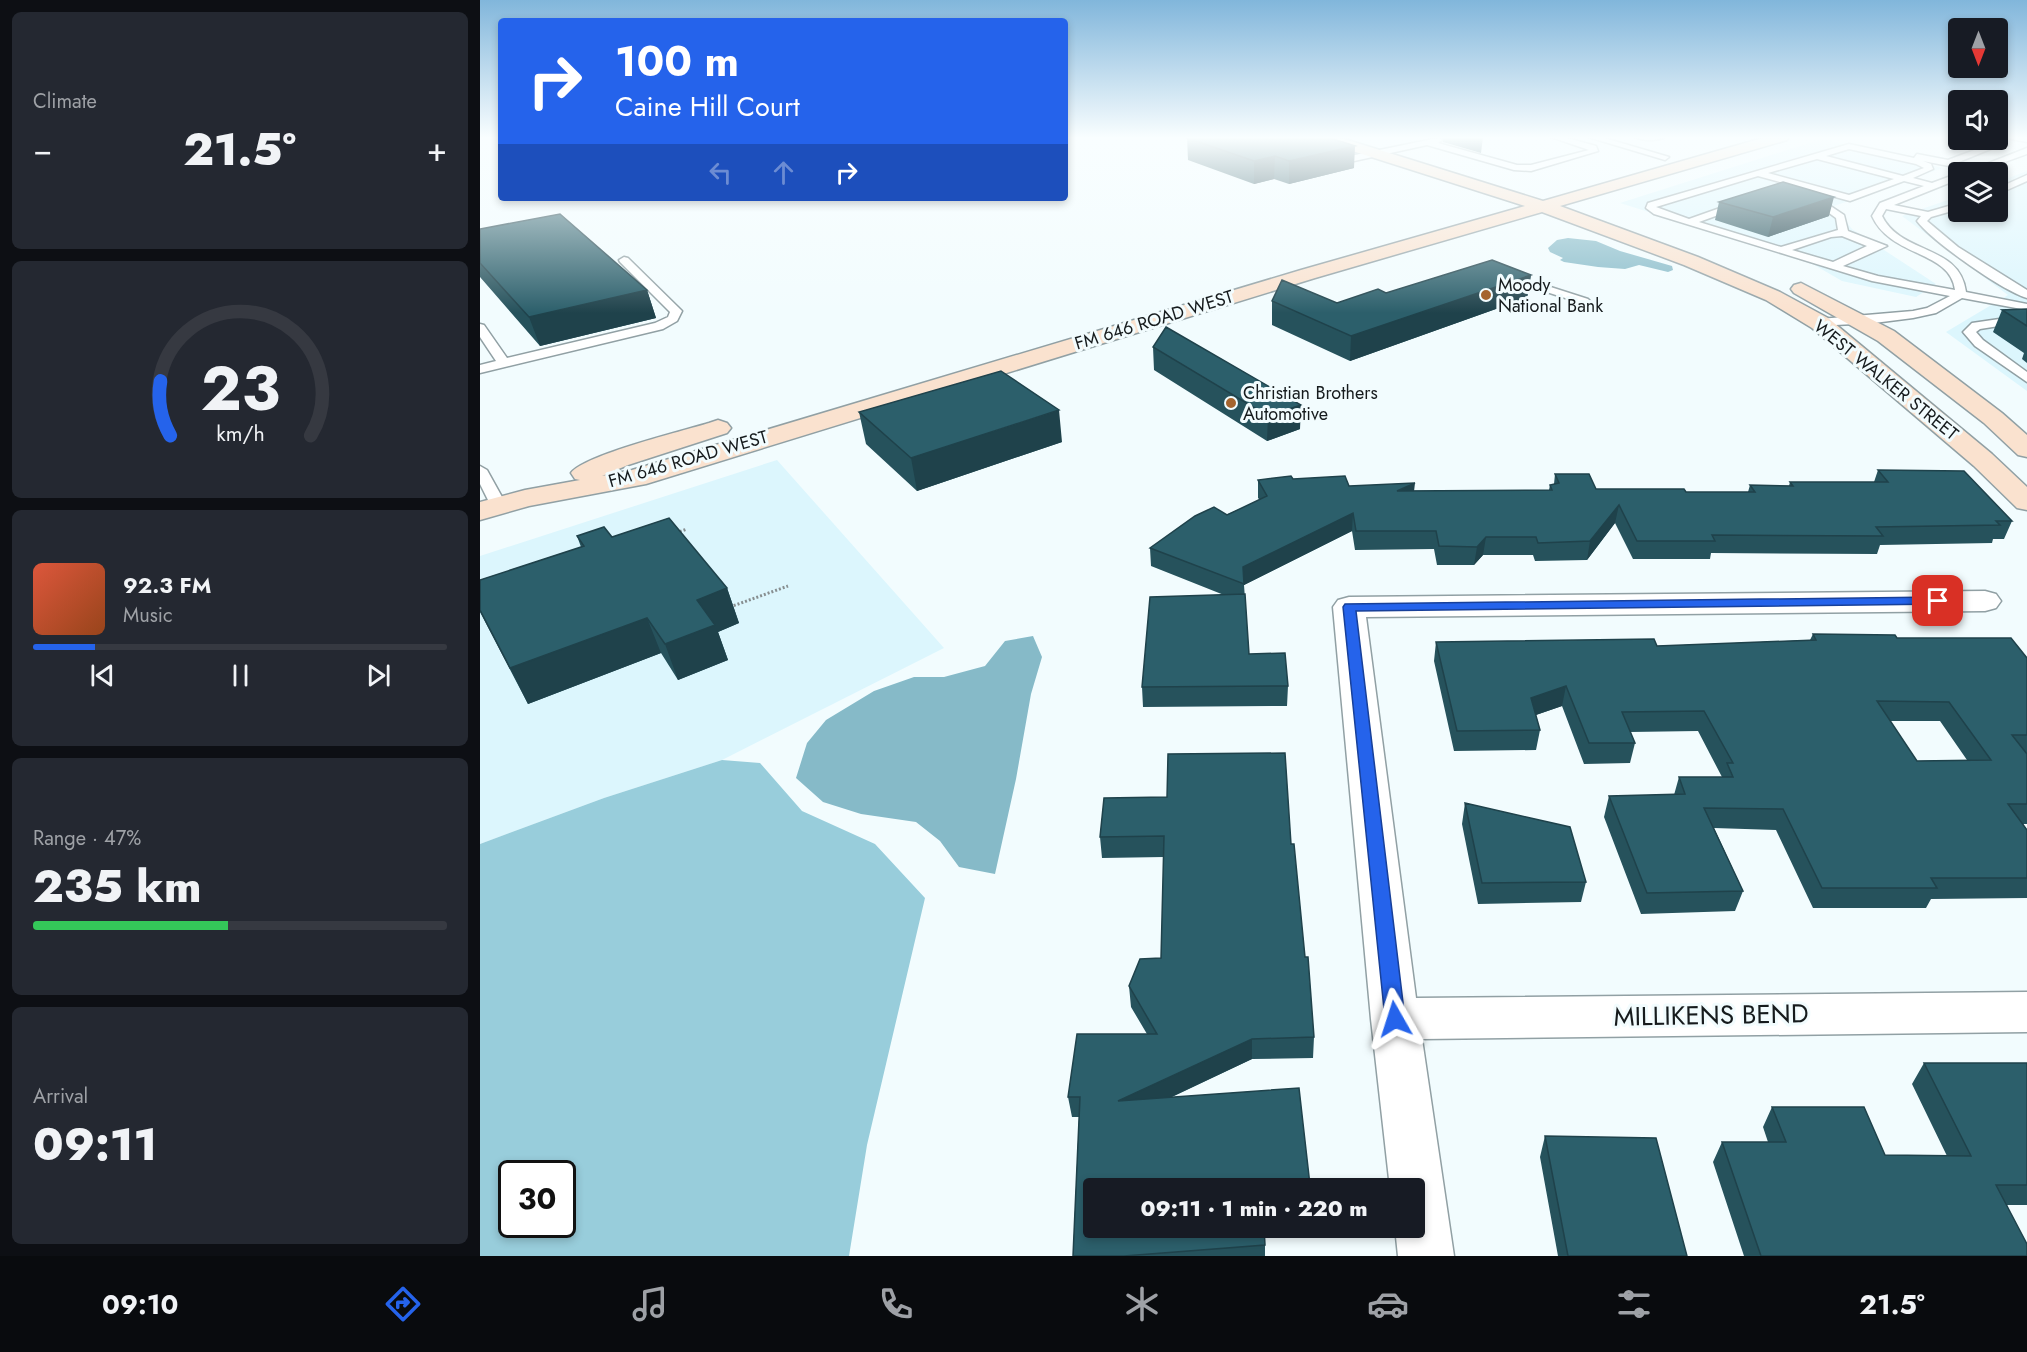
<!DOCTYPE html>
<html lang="en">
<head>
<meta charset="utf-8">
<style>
  :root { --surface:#171b24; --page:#242831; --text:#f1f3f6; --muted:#9ea1a6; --line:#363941; --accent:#2563eb }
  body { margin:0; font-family:Jost,sans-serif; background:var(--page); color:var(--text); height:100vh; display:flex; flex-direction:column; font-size:22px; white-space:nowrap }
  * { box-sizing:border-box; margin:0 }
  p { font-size:20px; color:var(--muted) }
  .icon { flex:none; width:33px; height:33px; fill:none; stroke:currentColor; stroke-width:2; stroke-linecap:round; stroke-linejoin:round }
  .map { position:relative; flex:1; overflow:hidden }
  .details { display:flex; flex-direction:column; gap:12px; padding:12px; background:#0d0f14; width:480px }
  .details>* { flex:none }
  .banner { position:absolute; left:18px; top:18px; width:570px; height:183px; border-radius:6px; box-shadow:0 3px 9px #0003; background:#2563eb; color:#fff; overflow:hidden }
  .needle { width:39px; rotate:180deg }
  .controls { position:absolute; left:1468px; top:18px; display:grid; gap:12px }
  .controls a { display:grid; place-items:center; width:60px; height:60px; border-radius:6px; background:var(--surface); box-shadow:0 3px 9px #0003; font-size:30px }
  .speed { position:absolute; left:18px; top:1160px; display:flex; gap:12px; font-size:30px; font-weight:700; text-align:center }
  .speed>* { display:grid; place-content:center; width:78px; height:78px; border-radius:50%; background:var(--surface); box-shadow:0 3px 9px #0003; line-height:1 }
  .speed .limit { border:3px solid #111; border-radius:9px; background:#fff; color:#111 }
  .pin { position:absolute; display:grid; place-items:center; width:51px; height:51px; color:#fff; margin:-26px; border-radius:12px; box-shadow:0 3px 9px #0006 }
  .me { position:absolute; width:66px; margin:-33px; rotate:354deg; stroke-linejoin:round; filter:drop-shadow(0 0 4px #0008) }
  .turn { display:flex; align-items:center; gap:21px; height:126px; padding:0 18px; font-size:27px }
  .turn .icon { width:78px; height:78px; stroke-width:2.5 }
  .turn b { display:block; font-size:42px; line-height:51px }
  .lanes { display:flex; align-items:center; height:57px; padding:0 18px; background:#0003; justify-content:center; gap:30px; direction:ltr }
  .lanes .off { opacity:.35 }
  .big { font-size:45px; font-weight:800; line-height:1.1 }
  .details .tile { flex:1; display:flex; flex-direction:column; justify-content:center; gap:9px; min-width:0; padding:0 21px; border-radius:9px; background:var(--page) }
  .details .dial { align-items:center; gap:0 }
  .dial svg { height:156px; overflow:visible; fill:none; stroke:var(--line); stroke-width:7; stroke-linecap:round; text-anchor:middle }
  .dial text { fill:var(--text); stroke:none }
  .song { display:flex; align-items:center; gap:18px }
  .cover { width:72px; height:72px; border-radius:9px; background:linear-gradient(135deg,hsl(10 70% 55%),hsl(20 70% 35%)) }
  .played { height:6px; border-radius:3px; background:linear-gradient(90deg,var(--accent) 15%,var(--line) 15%) }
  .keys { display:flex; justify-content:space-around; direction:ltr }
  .heat { display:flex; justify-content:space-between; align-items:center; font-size:33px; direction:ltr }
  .charge { height:9px; border-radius:4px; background:linear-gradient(90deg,#34c759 47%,var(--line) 0) }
  .trip { position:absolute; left:603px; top:1178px; width:342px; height:60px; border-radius:6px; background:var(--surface); box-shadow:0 3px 9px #0003; font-weight:800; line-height:60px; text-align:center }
  .dock { display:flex; height:96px; justify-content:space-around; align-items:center; background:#090b0e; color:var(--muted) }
  .dock .icon { width:42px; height:42px }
  .dock .current { color:var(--accent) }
  .dock b { font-size:27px; color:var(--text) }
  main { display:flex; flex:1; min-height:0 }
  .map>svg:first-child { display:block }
  .built { fill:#dcf6fd }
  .forest { fill:#98cddb; fill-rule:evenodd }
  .water { fill:#86bac8 }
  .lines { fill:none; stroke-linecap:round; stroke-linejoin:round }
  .lane-casing { stroke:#91a0a4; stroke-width:3 }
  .street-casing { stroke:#91a0a4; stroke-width:3 }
  .secondary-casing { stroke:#91a0a4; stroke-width:3 }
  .path { stroke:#878e90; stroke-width:3; stroke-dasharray:2 2; stroke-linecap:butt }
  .lane { fill:#fff; fill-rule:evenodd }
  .street { fill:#fff; fill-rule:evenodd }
  .secondary { fill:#fae2cf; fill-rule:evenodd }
  .wall { fill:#26525c; fill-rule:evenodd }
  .shaded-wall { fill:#1f424b }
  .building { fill:#2c5f6b; stroke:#1f424b; stroke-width:1.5; fill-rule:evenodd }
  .route { fill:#2563eb; stroke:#184099; stroke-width:1.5 }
  .poi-dot { fill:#a5642e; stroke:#f2fcfe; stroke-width:2 }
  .labels { text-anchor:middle; stroke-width:6; stroke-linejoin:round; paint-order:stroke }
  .far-poi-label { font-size:18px; fill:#161b1d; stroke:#f2fcfe; text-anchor:start }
  .far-street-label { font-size:18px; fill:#161b1d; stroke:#f2fcfe }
  .near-street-label { font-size:26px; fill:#161b1d; stroke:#f2fcfe }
</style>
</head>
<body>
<main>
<section class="details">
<div class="tile"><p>Climate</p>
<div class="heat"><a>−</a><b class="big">21.5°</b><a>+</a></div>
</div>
<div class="tile dial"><svg viewBox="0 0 100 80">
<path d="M14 69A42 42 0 1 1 86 69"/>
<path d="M14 69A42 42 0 0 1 9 41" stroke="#2563eb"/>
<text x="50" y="56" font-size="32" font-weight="700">23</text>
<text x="50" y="72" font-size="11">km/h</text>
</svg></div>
<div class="tile">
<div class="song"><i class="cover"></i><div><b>92.3 FM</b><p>Music</p></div></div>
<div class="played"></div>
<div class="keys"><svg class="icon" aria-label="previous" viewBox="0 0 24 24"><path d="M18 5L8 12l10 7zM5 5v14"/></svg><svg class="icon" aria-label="pause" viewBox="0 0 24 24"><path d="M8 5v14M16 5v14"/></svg><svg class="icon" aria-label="next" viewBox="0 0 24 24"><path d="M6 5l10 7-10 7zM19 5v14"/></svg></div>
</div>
<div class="tile"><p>Range · 47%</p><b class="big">235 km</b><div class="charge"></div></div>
<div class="tile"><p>Arrival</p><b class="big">09:11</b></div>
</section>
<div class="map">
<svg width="1547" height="1256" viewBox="0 0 1547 1256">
  <rect width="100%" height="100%" fill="#f2fcfe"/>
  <!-- built -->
  <path class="built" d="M1342,139L1463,168L1354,206L1372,229L1456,284L1436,297L1362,281L1331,263L1140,203Z
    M1547,171V391L1466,332L1528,295L1422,216L1479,196V212H1518V182Z
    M297,460L464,648L242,760L124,798L0,844V556Z"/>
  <!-- forest -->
  <path class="forest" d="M242,760L280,763L322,811L395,844L445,898L387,1145L369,1256H0V844L124,798ZM32,1173H82V1224H32Z"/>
  <!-- water -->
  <path class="water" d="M1088,238L1116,241L1140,251L1192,266L1193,270L1188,272L1159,265L1145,269L1118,267L1084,262L1080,260L1083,258L1070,252L1068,248L1077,240Z
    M553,636L562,657L551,694L536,779L515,874L479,867L460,841L436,822L381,814L343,802L316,778L327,743L346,720L394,691L434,677H464L505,666L525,641Z"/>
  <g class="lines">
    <defs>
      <path id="lane" d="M1071,137H1083L1116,146L1118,151L1051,171L1034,170L947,145L865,163L846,158L850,155L865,157L958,138L962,140L958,143L1037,165H1051L1109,150Z
        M1108,137H1121L1189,157L1185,160Z
        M1155,137H1185C1178,141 1162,141 1155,137Z
        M1530,137L1547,138V142L1531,139Z
        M1486,140H1498L1518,146L1469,166L1443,161L1451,164L1453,169L1433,178L1452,183L1479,173V179L1414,205L1448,212L1479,203V209L1451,217L1447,221L1478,247L1547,290V298C1523,291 1453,242 1437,221L1441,216L1406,209L1402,216C1421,255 1480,244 1486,292L1547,304V310L1482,298L1456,313L1433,318L1394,323L1336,326V320L1340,319L1433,311L1447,308L1470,296L1392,281L1174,214L1166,208L1168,203L1369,144L1434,158L1437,154L1468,160L1505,146ZM1369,149L1436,164L1444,168L1423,176L1346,156ZM1337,159L1414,179L1369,195L1288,173ZM1278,176L1370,201L1424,181L1444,186L1400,203L1392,216C1411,258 1470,250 1475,290L1398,276L1363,266L1407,246L1368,231L1364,215L1349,205L1341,207L1356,218L1358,230L1301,247L1219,222L1263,206V202H1257L1209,219L1176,207ZM1362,236L1387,246L1353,262L1312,250L1351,237Z
        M1547,148V154L1497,172H1486Z
        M1547,175V181L1518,194V188Z
        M144,257L148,258L200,309L202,311L197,321L183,329L0,373V365L16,361L0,337V324L4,325L27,358L175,323L188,317L190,312L140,262L139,260Z
        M1055,282L1108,299L1110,301L1104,304L1051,287L1049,285Z
        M1540,316L1544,318V322L1500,329L1496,332L1503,340L1547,372V382L1495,346L1483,332L1492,323Z
        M0,466L7,470L27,506L24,509H14L11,506L0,484Z"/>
      <path id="street" d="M1505,591L1516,594L1521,601L1516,608L1505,611L886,617L936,998L1547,992V1032L942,1039L974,1256H918L915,1227H934V1188H910L891,1019L853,607L858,600L869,597Z"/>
      <path id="secondary" d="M836,137H858L1063,201L1286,137H1309L1307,140L1080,206L1218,257L1300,292L1348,318L1512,454L1547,487V510L1537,508L1494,466L1332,328L1286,300L1204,265L1062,212L835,278L166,484L49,506L0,520V502L45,490L100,480L95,479L91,473C104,455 203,431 229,423L238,420L247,423L251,428L247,433L148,465L122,476L152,470L821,270L1045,206L838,140Z
        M1321,283L1414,331L1522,413L1547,435V457L1538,455L1504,423L1398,341L1314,293L1311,289L1314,285Z"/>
    </defs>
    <!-- lane casing -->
    <use href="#lane" class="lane-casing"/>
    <!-- street casing -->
    <use href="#street" class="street-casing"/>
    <!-- secondary casing -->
    <use href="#secondary" class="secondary-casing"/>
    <!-- path -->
    <path class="path" d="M196,533L207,529
      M250,607L308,586"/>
    <!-- lane -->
    <use href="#lane" class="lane"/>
    <!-- street -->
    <use href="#street" class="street"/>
    <!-- secondary -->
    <use href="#secondary" class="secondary"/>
  </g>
  <!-- wall -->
  <path class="wall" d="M707,137H847L874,168L809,184L794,179L774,184L708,160Z
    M961,137H1003L1001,153L963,142V139Z
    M1239,202L1349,216L1288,237L1235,220Z
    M0,229L167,290L176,318L60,346L0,277Z
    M1051,275L1047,298L870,361L792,325V301L857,303L906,293Z
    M1547,309V363L1542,359L1544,353L1513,332L1522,310Z
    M673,347L820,429L787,441L674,370Z
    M379,412L582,442L437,491L386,444Z
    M1398,470L1532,521L1524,539H1513L1512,543L1400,545L1397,554L1231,553L1230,559H1153L1135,523L1107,560L1055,561L1053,555H1003L994,565H957L954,549L875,550L872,531L764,585L769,654L808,686L807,706L663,707L662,687L744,595L671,566L670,548L780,500L778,498V480L813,479L869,486L934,491L1069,490L1070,485L1074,484L1075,474L1116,489L1206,492H1268L1270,485L1309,486L1310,482H1394Z
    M97,536L132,537L247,588L259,623L238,632L248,660L198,680L181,653L48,704L0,612V580L101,547Z
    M1333,634L1417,638L1547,658V824H1543L1547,830V898L1451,899L1446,908H1333L1296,830L1234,828L1263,891L1255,911L1161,914L1124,817L1129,796L1194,795L1199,777H1242L1218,731L1150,732L1155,743L1150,763L1104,764L1082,706L1056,715L1060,730L1056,750L974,751L954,661L956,642L1177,646L1330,640ZM1410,721H1460L1487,760L1437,761Z
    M624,798L811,844L834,1037L833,1058L772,1059L692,1097L830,1185V1188H614L785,1245V1256H593L599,1117H592L588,1097L667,1034L651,1007L649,986L681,958L684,857L622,858L620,837Z
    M985,803L1106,882L1101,902L998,904L982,824Z
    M1444,1063H1547V1205H1527L1547,1256H1264L1233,1162L1242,1142H1288L1283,1127L1292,1107L1405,1155L1467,1156L1432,1084Z
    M1065,1136L1207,1256H1078L1060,1157Z"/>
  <!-- shaded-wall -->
  <path class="shaded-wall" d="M875,146L874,168L809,184V161Z
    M795,156L794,179L774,184V161Z
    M1354,197L1349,216L1288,237L1293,217Z
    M1051,275L1047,298L870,361L871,336Z
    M167,290L176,318L60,346L49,317Z
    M821,405L820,429L787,441L788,416Z
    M579,410L582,442L437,491L431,458Z
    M935,483L933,500L917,491Z
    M1139,505L1135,523L1107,560L1110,541Z
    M873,513L872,531L764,585L763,567Z
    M1006,537L1003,555L994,565L997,547Z
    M247,588L259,623L238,632L248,660L198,680L185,644L217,600Z
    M167,618L181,653L48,704L30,668Z
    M1086,686L1082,706L1047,718L1051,698Z
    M772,1039V1059L640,1121L638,1101Z"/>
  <!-- building -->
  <path class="building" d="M714,137H847L875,146L809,161L795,156L774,161L707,138Z
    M1303,182L1354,197L1293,217L1239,202Z
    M80,214L167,290L49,317L0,263V229Z
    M1012,260L1051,275L871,336L792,301L802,280L857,303L898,289L906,293Z
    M1547,309V326L1522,310Z
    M686,327L821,405L788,416L673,347Z
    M521,371L579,410L431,458L379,412Z
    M1398,470L1484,471L1532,521H1516L1520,525L1396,527L1403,536L1232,535L1235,541H1157L1139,505L1110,541L1058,543L1056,537H1006L997,547L959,546L956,531H876L873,513L763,567L764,584L670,548L715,516L734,507L747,515L787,496L778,480L811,476L813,479L865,476L869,486L935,483L917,491L1072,490L1070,485L1079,483L1075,474H1109L1116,489H1204L1206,492H1275L1270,485L1313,486L1310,482H1408Z
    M189,518L247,588L217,600L235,625L185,644L167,618L30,668L0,610V580L104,546L97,536L124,527L132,537Z
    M765,594L769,654L805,653L808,686L662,687L670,597Z
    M1333,634L1415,635L1417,638H1531L1547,658V735H1532L1547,754V804H1528L1547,830V878H1451L1457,888H1342L1303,809L1224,808L1263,891L1167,893L1129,796L1205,794L1199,777H1253L1247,763H1253L1224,711L1142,712L1155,743H1109L1086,686L1051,698L1060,730L977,731L956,642L1174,639L1177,646L1336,640ZM1397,701L1469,702L1511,760L1437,761Z
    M805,753L811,844H814L825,957H828L834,1037L772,1039L638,1101L819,1088L830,1185L788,1188H614V1227H784L785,1245L644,1256H593L600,1097H588L597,1034H677L649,986L660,959L681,958L684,836L620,837L624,798L687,797L688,754Z
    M985,803L1090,827L1106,882L1002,883Z
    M1444,1063H1547V1185H1516L1547,1244V1256H1281L1242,1142H1306L1292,1107H1384L1405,1155L1491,1156Z
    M1065,1136L1176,1138L1207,1256H1088Z"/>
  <!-- sky -->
  <linearGradient id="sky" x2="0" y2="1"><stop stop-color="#81b6db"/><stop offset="0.44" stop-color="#f9feff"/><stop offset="1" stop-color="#f9feff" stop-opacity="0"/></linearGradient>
  <rect width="1547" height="313" fill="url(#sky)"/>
  <!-- route -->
  <path class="route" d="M1458,597L1463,598L1465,601L1463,604L876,611L925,1019L922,1025L915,1027L908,1025L905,1019L863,607L865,604Z"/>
  <!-- markers -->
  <g class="poi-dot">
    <circle cx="1006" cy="295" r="6"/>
    <circle cx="751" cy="403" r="6"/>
  </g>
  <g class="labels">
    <!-- far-poi labels -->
    <g class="far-poi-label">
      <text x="1018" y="291">Moody<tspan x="1018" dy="21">National Bank</tspan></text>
      <text x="763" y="399">Christian Brothers<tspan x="763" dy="21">Automotive</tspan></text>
    </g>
    <!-- far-street labels -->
    <g class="far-street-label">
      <text transform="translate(674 320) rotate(-17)" y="6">FM 646 ROAD WEST</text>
      <text transform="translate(1406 380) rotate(39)" y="6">WEST WALKER STREET</text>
      <text transform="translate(208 459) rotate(-16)" y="6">FM 646 ROAD WEST</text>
    </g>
    <!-- near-street labels -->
    <g class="near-street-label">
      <text transform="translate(1231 1015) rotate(-1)" y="9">MILLIKENS BEND</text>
    </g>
  </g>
</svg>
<div class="controls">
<a><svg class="needle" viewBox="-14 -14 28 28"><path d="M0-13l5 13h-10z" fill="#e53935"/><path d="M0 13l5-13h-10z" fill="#9ea1a6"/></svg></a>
<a><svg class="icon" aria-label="sound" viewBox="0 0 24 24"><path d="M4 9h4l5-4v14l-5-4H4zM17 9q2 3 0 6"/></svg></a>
<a><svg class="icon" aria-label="layers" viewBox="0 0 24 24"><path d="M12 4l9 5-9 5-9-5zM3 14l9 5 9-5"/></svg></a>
</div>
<div class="speed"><div class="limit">30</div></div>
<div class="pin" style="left:1458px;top:601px;background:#d93025"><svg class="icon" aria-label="arrive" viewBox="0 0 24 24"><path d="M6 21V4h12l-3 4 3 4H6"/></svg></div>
<svg class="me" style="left:915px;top:1019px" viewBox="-20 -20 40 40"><path d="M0-17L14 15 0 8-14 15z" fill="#2563eb" stroke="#fff" stroke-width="4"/></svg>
<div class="trip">09:11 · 1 min · 220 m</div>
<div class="banner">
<div class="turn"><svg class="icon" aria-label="right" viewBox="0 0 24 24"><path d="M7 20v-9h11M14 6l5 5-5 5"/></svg><div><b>100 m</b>Caine Hill Court</div></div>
<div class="lanes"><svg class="icon off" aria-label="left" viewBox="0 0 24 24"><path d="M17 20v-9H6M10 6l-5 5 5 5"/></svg><svg class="icon off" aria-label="ahead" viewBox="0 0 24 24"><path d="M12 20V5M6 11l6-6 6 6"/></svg><svg class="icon" aria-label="right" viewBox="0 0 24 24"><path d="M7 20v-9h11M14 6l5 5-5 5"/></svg></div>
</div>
</div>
</main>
<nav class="dock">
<b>09:10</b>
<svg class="icon current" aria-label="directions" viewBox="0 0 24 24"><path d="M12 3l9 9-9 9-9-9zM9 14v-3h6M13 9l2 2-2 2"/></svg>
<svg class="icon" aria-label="music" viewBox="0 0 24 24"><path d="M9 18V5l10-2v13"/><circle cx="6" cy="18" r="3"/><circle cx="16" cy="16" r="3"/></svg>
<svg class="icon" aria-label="phone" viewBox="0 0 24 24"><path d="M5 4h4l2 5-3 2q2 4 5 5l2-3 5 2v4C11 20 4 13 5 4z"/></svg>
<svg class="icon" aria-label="climate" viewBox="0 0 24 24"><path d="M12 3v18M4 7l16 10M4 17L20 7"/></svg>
<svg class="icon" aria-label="car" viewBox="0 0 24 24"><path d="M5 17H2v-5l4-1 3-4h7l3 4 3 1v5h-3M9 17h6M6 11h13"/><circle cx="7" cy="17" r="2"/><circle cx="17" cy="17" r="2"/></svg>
<svg class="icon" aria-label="filters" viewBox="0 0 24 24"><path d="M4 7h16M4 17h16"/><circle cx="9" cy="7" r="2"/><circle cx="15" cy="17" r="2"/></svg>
<b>21.5°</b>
</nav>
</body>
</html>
